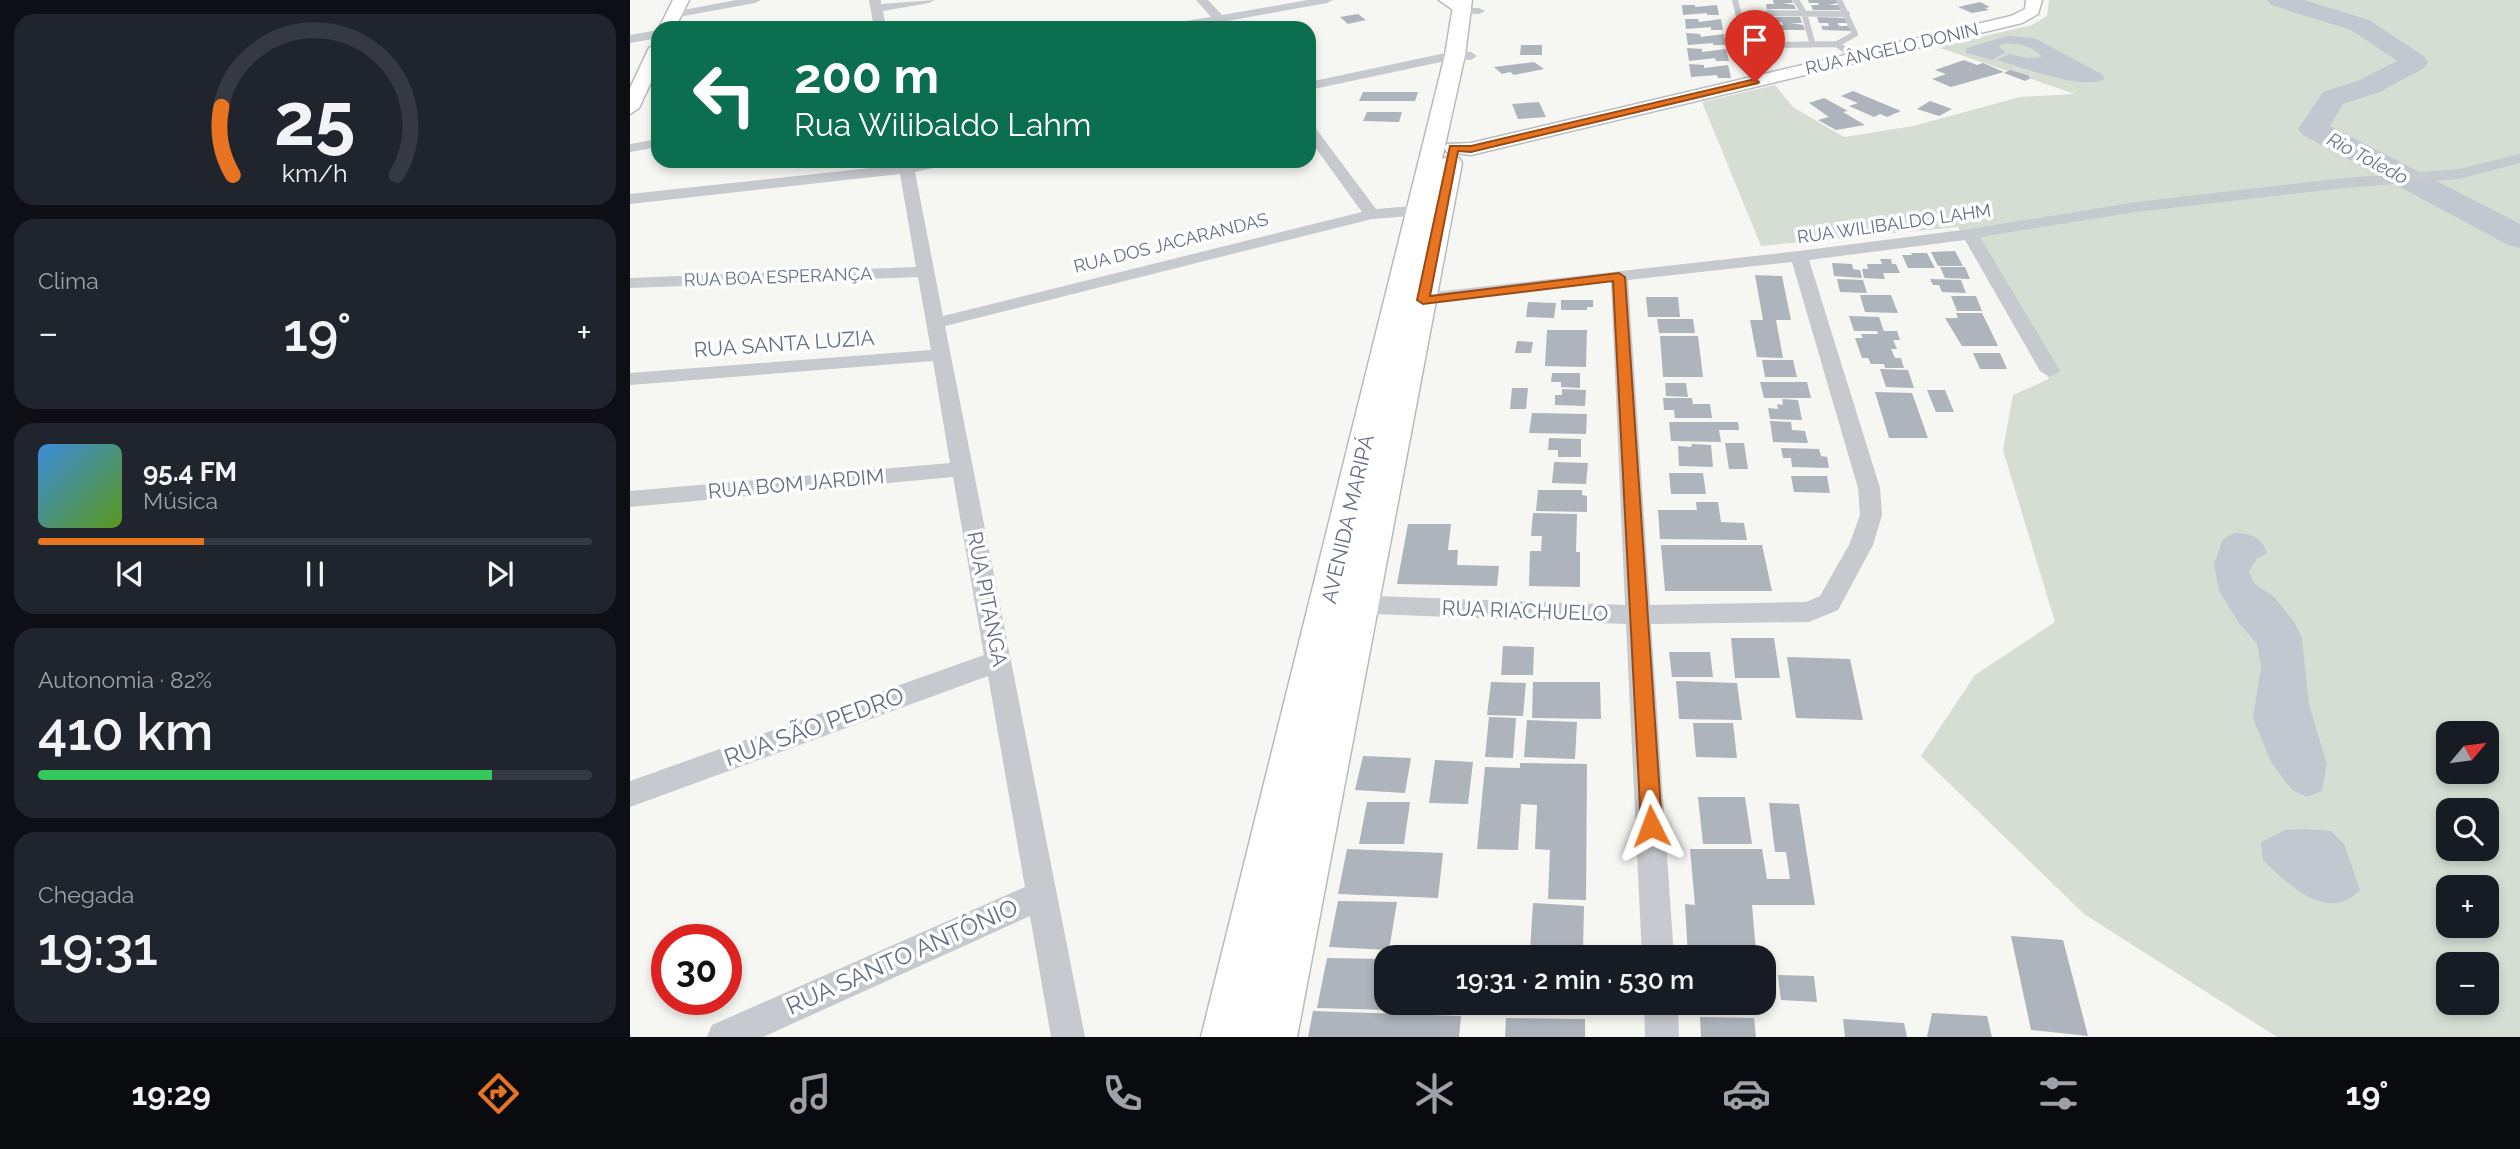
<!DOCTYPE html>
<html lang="pt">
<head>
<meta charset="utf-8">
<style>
  :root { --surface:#171b24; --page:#20242c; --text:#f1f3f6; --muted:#9ea1a6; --line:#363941; --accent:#e87422 }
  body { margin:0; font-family:Raleway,sans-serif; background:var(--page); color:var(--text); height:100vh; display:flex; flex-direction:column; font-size:26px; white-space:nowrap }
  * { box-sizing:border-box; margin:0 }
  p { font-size:23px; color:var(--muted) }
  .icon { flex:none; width:38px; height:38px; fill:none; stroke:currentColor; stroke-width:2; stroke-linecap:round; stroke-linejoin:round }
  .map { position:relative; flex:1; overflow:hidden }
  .sheet { display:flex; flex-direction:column; gap:14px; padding:14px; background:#0d0f14; width:630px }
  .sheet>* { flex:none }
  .hud { position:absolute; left:21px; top:21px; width:665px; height:147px; border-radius:21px; box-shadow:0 4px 10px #0003; background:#0b6e4f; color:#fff; overflow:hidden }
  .needle { width:46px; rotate:61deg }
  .controls { position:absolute; left:1806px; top:721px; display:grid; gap:14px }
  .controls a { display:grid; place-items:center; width:63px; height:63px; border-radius:14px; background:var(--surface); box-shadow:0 4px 10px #0003; font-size:35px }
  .speed { position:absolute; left:21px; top:924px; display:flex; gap:14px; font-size:35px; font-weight:700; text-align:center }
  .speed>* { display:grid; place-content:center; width:91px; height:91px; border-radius:50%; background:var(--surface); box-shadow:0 4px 10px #0003; line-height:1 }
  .speed .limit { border:10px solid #d22; background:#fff; color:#111 }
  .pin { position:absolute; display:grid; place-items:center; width:60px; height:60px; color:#fff; margin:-72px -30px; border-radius:50% 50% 50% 0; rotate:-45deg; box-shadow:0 0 7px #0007 }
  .pin .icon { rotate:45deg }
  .me { position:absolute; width:77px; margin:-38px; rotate:357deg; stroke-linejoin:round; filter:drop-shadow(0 0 5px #0008) }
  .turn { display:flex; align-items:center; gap:24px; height:147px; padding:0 28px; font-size:32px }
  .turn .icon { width:91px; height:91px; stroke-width:2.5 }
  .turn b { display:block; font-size:49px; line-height:60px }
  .big { font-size:52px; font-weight:600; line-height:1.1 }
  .sheet .card { flex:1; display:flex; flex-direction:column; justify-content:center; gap:10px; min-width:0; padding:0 24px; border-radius:21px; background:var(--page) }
  .sheet .dial { align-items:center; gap:0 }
  .dial svg { height:182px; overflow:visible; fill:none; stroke:var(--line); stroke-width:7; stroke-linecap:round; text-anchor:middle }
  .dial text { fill:var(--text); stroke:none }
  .song { display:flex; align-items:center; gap:21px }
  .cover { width:84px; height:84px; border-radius:10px; background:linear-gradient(135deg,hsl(210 70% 55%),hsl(90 70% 35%)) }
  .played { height:7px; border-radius:4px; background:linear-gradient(90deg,var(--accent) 30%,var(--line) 30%) }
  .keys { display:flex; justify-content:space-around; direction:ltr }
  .heat { display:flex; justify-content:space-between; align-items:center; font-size:38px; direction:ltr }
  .charge { height:10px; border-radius:5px; background:linear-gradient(90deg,#34c759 82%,var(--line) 0) }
  .trip { position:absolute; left:744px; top:945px; width:402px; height:70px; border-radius:21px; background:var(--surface); box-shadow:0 4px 10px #0003; font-weight:600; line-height:70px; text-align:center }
  .tabs { display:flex; height:112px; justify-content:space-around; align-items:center; background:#090b0e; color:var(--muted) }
  .tabs .icon { width:49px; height:49px }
  .tabs .on { color:var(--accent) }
  .tabs b { font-size:32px; color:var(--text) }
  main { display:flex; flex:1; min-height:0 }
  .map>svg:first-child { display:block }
  .green { fill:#d6ded4; fill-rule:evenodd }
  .water { fill:#c1c8cf }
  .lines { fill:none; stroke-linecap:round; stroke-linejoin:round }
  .river { fill:#c1c8cf; fill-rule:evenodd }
  .building { fill:#aeb4bb }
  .secondary-casing { stroke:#b8bcc1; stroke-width:3 }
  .primary-casing { stroke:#b7babf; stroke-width:3 }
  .lane { stroke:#c6c9cd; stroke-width:6 }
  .street { fill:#c6c9cd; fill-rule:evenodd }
  .secondary { fill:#fff; fill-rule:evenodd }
  .primary { fill:#fff; fill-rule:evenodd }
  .route { fill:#e87422; stroke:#974b16; stroke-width:2 }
  .labels { text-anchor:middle; stroke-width:7; stroke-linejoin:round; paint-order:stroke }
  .far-street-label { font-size:18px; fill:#647085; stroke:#fff }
  .far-water-label { font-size:19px; font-style:italic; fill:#657888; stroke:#fff }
  .street-label { font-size:21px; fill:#647085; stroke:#fff }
  .near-street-label { font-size:24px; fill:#647085; stroke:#fff }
</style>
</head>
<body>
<main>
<section class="sheet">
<div class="card dial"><svg viewBox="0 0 100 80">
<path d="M14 69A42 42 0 1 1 86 69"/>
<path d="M14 69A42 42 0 0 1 9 39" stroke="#e87422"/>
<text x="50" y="56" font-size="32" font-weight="700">25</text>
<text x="50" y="72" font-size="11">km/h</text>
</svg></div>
<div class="card"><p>Clima</p>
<div class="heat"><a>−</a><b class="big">19°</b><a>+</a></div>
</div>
<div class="card">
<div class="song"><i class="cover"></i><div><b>95.4 FM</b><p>Música</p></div></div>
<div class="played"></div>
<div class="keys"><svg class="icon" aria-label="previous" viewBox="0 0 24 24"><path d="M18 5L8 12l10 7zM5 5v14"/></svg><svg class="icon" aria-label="pause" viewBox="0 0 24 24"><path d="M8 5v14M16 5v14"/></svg><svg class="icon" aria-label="next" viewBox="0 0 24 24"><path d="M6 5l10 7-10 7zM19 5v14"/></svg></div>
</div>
<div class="card"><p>Autonomia · 82%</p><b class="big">410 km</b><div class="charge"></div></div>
<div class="card"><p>Chegada</p><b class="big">19:31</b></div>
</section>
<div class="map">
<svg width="1890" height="1037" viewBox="0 0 1890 1037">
  <rect width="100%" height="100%" fill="#f6f6f3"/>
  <!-- green -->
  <path class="green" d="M1419,0H1890V1037H1647L1454,914L1291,756L1345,675L1425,622L1373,450L1383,395L1419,379L1328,227L1131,246L1072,102L1145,85L1163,107L1214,137L1283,126L1390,97L1445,94L1307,47L1402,25L1417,16ZM1818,733H1857V772H1818ZM1818,810H1857V849H1818ZM1818,887H1857V926H1818ZM1818,964H1857V1003H1818Z"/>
  <!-- water -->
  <path class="water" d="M1378,36L1404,38L1470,73L1474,77L1473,80C1446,89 1395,68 1367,60L1379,54L1397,58L1412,57C1404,46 1385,42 1372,44L1369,47L1376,52L1362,60L1336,53V48Z
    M1604,533C1620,533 1632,537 1637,553L1627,559L1619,571L1624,583L1644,597L1663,620L1672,638L1679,704L1697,765L1692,791L1677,797L1662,790L1641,762L1623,718L1631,667L1627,644L1609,623L1589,591L1584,564L1593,539Z
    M1676,829L1701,831L1714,844L1730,890C1697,924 1658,884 1633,860L1631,842L1655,830Z"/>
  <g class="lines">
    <!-- river -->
    <path class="river" d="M1637,0H1674L1739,20L1794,56L1798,62L1794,68L1750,92L1713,104L1700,126L1890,224V248L1878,245L1673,135L1668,129L1693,92L1730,80L1767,61L1721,30L1641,5Z"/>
  </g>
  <!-- building -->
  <path class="building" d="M1143,0H1162L1163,3H1153L1164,5L1166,9H1137L1136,4H1144Z
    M1178,0H1206L1208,3L1198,5H1209L1211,10H1183L1181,5H1189L1188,3H1179Z
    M1350,2L1360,7L1355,8L1359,10L1342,13L1328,7Z
    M1052,5H1065V7L1087,5L1089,15H1077V13L1053,15Z
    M728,14L736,20L718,24L710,17Z
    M1141,17H1170L1172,23H1161L1173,25L1175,30H1145L1144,25H1153L1152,22H1143Z
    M1187,17L1216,18L1219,23H1208L1209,26H1220L1222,31L1193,30L1191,26H1199L1198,23H1189Z
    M1055,19H1068L1069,22L1091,19L1093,30H1081V27L1056,29Z
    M1056,33L1070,34L1071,37L1094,34L1096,45H1083V43L1058,45Z
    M891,45H912V55H890Z
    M1057,48L1072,49V52L1096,49L1099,61H1086L1085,58L1059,61Z
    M1334,60L1347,65L1353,63L1374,72L1321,87L1302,79L1316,74L1305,70Z
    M904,62L914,69L884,75L880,72L872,74L864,67Z
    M1059,64L1074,65V68L1098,65L1101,78H1088L1087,75L1061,77Z
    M1380,70L1400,76L1398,77L1401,78L1395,81L1374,73Z
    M1223,91L1271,111L1257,117L1250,114L1244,117L1219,106L1228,103L1211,96Z
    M733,92H788L785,101H729Z
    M1194,98L1218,111L1213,112L1235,125L1206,130L1188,120L1199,117L1179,103Z
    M1300,101L1322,109L1309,116L1287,109Z
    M909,102L916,117L888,119L882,104Z
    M737,112H772L769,122L733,121Z
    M1325,251L1333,266H1308L1301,252Z
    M1281,253H1297L1305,268H1278L1272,255H1282Z
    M1250,259H1261L1262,264H1266L1270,273H1253L1255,279L1234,278L1232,269H1238L1237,264H1252Z
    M1202,263L1222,264L1223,269L1230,270L1232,278L1204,276Z
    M1310,267H1335L1340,279L1315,278Z
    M1125,275L1152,276L1161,320H1146L1153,358L1127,357L1120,320H1133Z
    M1207,279L1233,280L1237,293L1210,292Z
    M1300,279L1331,280L1336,293L1312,292L1309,285H1303Z
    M1230,295H1261L1268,313L1235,312Z
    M1321,296H1346L1352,311H1327Z
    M1016,297H1048L1050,317H1018Z
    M931,300H963V307H957V310H931Z
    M898,302L926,303L924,318L896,317Z
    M1326,313H1352L1368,346H1332L1315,318H1328Z
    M1219,316L1249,317L1254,331H1267L1270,340H1263L1267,349H1261L1265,358H1271L1274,368H1255L1254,364H1241L1238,358H1232L1225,338H1233L1231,334H1248L1247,331H1224Z
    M1027,319H1063L1065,333H1029Z
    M917,330H957L956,367L915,366Z
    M1030,336H1068L1073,377H1033Z
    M887,341L903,342L901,353H885Z
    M1343,353H1370L1377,369H1350Z
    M1132,360H1163L1167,377H1135Z
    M1250,369L1278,370L1284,388L1256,387Z
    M922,373H950V388L931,387V382H921Z
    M1130,382H1177L1181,398H1134Z
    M1035,383H1056L1058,397L1036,396Z
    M882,388H898L896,409H880Z
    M932,389L956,390L955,406L925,405V395H932Z
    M1297,390H1315L1324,412H1306Z
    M1245,392L1282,393L1298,438H1259Z
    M1033,398H1062L1063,404H1080L1082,418H1045L1044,410H1034Z
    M1152,399L1168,400L1172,420L1140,419L1138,408L1148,409L1147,404L1153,405Z
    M902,413L957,414L956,434L899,433Z
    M1140,421L1161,422L1162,430L1175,431L1178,443L1143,442Z
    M1039,422H1108L1109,430H1089L1091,442L1041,441Z
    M919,438L951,439V457H928V450H918Z
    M1095,443H1114L1118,469H1099Z
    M1062,444L1081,445L1083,467L1049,466L1048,446L1061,447Z
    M1151,448L1189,449L1191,456L1197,457L1199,468L1162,467L1161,458H1153Z
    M924,462L958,463L956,484L922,483Z
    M1039,473H1073L1076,494H1041Z
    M1161,476H1197L1200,493L1164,492Z
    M908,490H952V495L957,496V512L906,511Z
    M1066,502H1088L1091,522L1114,523L1117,540L1030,539L1028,510H1067Z
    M903,513L947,514L946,552H950V587L899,586L900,551H911L912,536H901Z
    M778,524H821L818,550H828L827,565L869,566L867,586L767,584Z
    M1031,545H1132L1142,591H1035Z
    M1101,638H1144L1150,678H1105Z
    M873,646L904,647L903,675H871Z
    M1039,652H1080L1083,677H1042Z
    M1157,657L1220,659L1233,720L1166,718Z
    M1046,681L1107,683L1112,720L1049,719Z
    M861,682L896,683L893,716L857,715Z
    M903,682H970L971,719L902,718Z
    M859,717L886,718L883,758L855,757Z
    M897,720L947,722L945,759L894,757Z
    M1063,723H1103L1107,758L1066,757Z
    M733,756L781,758L775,793L725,790Z
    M805,760L843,762L838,804L799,803Z
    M890,763L957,764L956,900L918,899L920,850L905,849L907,805L891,804L888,850L847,849L855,767L890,768Z
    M1068,797H1115L1122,844H1073Z
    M737,802H780L774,844H729Z
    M1139,803L1169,804L1185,905H1122L1126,952H1133L1134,957H1058L1055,904L1065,905L1060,849H1132L1137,879H1160L1156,852H1145Z
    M717,849L813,853L808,898L708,894Z
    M708,901L767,902L759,950L699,947Z
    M903,903L954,906L953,952L900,950Z
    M1381,936L1433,940L1458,1036L1401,1030Z
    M697,958L756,959L758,1010L687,1008Z
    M1134,973L1140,1008L1061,1007V1003H1134Z
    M1148,975L1184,976L1187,1002L1151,1000Z
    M776,1003H826L825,1010L775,1008Z
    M877,1003H942V1013H876Z
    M683,1011L831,1016L829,1037H678Z
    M1302,1013L1357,1016L1362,1037H1297Z
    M1070,1017L1124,1018L1126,1037H1071Z
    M876,1018L955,1019V1037H875Z
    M1213,1019L1274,1023L1277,1037H1215Z"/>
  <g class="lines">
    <defs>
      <path id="secondary" d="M43,0H59L45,28H29Z
        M809,0H827L840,11L832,16Z
        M1396,0H1412L1408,14L1392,23L841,155L817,152L814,148L817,144L841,143L1381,16L1395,9Z
        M28,43V67L9,108L0,114V88L19,48Z"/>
      <path id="primary" d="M824,0H842L835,55L812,159L821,156L829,158L832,163L667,1037H571L815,55Z"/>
    </defs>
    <!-- secondary casing -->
    <use href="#secondary" class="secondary-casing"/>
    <!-- primary casing -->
    <use href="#primary" class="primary-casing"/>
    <!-- lane -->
    <path class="lane" d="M1105,0L1125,81
      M1166,0L1174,13L1182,42
      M1209,0L1225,34L1207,44L1224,57
      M1138,13L1217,14
      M1143,45L1207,44"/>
    <!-- street -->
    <path class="street" d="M106,0H131L125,3L43,18L37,15L43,12Z
      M239,0H251V4L305,0L299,3L253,11L256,28H244Z
      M566,0H578L592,15L678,0H703L697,3L597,21L603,28H591L586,23L557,28H531L537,24L581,17Z
      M832,8H849L855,11L849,14L828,13L826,11Z
      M28,30V38L0,43V35Z
      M825,51L841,52L847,56L841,60L825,59L679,90V82Z
      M679,125L684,126L746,209L806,204L814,209L806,214L742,219L315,326L455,1037H421L400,916L133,1037H77L82,1025L395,887L358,676L0,807V781L354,655L323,477L0,507V491L320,463L303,361L0,385V373L301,350L288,277L0,288V278L286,267L270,174L0,204V194L268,165V161H282L283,163L323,161L321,164L285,172L313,316L732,212L679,139Z
      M28,139V147L0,152V144Z
      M1890,154V163L1829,179L1714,188L1506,212L1350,237L1430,371L1420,377L1410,371L1335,240L1179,260L1250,488L1252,515L1243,545L1208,610L1179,622L1021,624L1044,957H1012L996,624L718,613L709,611L706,604L709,597L718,595L995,605L981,282L776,305L767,300L770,296L1169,251L1340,229L1506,202L1714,178L1829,169ZM1162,262L1228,488L1230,515L1219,545L1190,596L1176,602L1020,605L998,280Z
      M1014,1003H1048L1049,1037H1015Z"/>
    <!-- secondary -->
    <use href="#secondary" class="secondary"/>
    <!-- primary -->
    <use href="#primary" class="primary"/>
  </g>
  <!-- route -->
  <path class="route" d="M1125,79L1129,82L1128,83L841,152L828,151L800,296L989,273L995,277L1032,826L1029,832L1021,835L1014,832L1011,826L983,281L793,304L787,300L820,146H841Z"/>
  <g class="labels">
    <!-- far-street labels -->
    <g class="far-street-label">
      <text transform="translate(1262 49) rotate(-13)" y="6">RUA ÂNGELO DONIN</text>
      <text transform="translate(1264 224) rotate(-8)" y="6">RUA WILIBALDO LAHM</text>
      <text transform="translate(541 243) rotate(-14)" y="6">RUA DOS JACARANDAS</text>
      <text transform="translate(148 277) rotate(-2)" y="6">RUA BOA ESPERANÇA</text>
    </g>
    <!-- far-water labels -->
    <g class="far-water-label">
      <text transform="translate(1738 158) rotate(28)" y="7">Rio Toledo</text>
    </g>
    <!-- street labels -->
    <g class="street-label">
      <text transform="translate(154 344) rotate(-4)" y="7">RUA SANTA LUZIA</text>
      <text transform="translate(166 484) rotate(-5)" y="7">RUA BOM JARDIM</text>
      <text transform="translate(718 519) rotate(-77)" y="7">AVENIDA MARIPÁ</text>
      <text transform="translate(357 599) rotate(79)" y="7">RUA PITANGA</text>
      <text transform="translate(895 611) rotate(2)" y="7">RUA RIACHUELO</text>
    </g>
    <!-- near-street labels -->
    <g class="near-street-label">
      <text transform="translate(184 727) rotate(-20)" y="8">RUA SÃO PEDRO</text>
      <text transform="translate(272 957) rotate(-24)" y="8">RUA SANTO ANTÔNIO</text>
    </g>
  </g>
</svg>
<div class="controls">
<a><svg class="needle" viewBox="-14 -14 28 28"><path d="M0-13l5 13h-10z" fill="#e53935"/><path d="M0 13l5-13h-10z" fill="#9ea1a6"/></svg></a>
<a><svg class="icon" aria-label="search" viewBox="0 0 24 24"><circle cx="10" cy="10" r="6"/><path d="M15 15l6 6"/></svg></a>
<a>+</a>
<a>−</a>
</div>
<div class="speed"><div class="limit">30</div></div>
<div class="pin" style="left:1125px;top:82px;background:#d93025"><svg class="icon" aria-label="arrive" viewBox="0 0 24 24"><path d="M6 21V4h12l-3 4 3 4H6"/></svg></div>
<svg class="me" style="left:1021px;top:826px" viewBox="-20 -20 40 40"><path d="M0-17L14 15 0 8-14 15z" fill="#e87422" stroke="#fff" stroke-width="4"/></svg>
<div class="trip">19:31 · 2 min · 530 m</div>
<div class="hud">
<div class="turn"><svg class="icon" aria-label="left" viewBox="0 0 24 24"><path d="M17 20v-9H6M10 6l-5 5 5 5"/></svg><div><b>200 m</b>Rua Wilibaldo Lahm</div></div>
</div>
</div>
</main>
<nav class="tabs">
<b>19:29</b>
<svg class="icon on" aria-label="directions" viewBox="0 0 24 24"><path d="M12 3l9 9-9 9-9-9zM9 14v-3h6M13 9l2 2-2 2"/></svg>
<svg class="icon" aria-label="music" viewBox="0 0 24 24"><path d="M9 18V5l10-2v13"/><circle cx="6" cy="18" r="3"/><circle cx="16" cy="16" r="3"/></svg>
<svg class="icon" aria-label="phone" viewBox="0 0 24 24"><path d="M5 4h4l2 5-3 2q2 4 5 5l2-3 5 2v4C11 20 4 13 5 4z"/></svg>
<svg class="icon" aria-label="climate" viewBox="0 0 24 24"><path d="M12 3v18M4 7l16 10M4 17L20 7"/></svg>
<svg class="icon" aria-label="car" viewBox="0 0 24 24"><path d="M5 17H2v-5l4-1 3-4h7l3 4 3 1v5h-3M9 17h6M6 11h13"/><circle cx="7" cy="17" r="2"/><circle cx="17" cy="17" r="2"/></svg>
<svg class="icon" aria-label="filters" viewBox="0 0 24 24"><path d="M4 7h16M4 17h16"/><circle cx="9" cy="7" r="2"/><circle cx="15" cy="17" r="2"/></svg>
<b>19°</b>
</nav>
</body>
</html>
